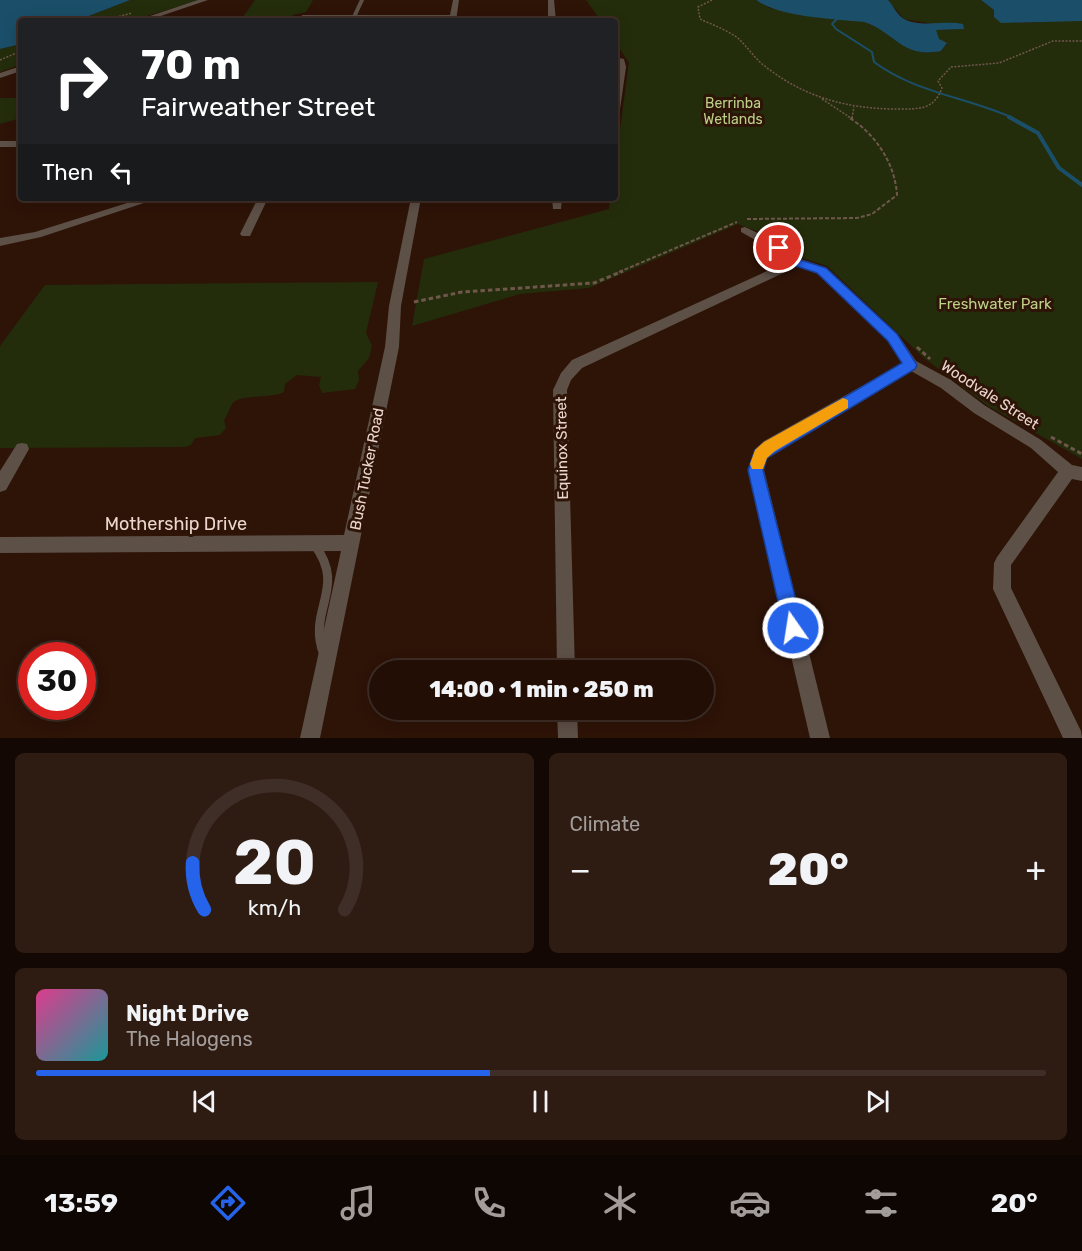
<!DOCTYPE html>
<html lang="en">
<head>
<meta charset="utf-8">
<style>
  :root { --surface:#220e05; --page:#2e1c13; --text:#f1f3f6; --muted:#a29c9a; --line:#3f2e27; --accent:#2563eb }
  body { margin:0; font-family:Rubik,sans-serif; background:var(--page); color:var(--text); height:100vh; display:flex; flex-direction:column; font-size:22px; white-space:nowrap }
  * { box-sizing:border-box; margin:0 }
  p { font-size:20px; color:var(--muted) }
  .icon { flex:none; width:33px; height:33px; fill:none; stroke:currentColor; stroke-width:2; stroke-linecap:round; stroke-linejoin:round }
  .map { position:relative; height:738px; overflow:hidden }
  .side { display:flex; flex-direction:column; gap:15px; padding:15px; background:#130803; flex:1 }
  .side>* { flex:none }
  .guide { position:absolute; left:18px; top:18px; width:600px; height:183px; border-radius:6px; box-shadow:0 3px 15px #0003,0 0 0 2px var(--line); background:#202124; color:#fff; overflow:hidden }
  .speed { position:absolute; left:18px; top:642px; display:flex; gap:12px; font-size:30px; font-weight:700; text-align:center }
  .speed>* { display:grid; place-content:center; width:78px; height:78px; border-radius:50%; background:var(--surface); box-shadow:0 3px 15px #0003,0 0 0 2px var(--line); line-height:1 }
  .speed .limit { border:9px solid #d22; background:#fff; color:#111 }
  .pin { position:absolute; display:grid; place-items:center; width:51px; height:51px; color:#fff; margin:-26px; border:3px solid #fff; border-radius:50%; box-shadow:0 2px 6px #0007 }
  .me { position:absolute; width:66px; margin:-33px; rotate:347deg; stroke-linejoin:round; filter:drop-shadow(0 0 4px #0008) }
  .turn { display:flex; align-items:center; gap:21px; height:126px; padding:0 24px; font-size:27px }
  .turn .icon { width:78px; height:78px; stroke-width:2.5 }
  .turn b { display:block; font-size:42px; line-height:51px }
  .then { display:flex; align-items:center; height:57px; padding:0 24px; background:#0003; gap:12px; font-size:22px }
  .big { font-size:45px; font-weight:800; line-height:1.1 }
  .side .widget { flex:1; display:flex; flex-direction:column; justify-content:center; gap:9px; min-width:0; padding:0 21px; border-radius:9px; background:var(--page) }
  .side .dial { align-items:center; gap:0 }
  .dial svg { height:156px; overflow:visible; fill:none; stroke:var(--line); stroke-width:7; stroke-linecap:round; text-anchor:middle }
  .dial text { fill:var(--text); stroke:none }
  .song { display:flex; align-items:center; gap:18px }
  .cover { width:72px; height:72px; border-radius:9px; background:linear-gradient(135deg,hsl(330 70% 55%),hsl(180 70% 35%)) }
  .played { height:6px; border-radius:3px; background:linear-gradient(90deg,var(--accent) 45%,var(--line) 45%) }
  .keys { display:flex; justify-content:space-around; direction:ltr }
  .heat { display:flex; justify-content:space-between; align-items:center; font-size:33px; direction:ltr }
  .side .tiles { flex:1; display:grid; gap:15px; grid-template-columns:1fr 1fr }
  .widget:last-child { grid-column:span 2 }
  .trip { position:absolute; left:369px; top:660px; width:345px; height:60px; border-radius:30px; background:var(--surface); box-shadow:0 3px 15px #0003,0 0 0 2px var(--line); font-weight:800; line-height:60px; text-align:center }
  .tabs { display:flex; height:96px; justify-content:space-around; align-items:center; background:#0e0602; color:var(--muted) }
  .tabs .icon { width:42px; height:42px }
  .tabs .current { color:var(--accent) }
  .tabs b { font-size:27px; color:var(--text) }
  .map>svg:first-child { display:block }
  .green { fill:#242d0b }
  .water { fill:#1b4f69 }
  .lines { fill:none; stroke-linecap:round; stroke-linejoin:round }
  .stream-far1 { stroke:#1b4f69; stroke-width:2 }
  .stream { stroke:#1b4f69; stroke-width:4 }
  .path-far2 { stroke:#6f574c; stroke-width:1.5; stroke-dasharray:2 1.5; stroke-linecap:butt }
  .path-far1 { stroke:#6f574c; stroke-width:2; stroke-dasharray:4 2; stroke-linecap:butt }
  .path { stroke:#6f574c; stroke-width:3; stroke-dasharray:4.5 3; stroke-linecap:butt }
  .service-far1 { stroke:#5d5047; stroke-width:4 }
  .service { stroke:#5d5047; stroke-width:9 }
  .minor { fill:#5d5047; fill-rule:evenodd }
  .route { fill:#2563eb; stroke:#184099; stroke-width:1.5 }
  .slow { fill:#f59e0b }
  .labels { text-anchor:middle; stroke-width:6; stroke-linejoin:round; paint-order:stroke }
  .far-park-label { font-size:14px; fill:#bbd188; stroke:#2e1307 }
  .park-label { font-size:15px; fill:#bbd188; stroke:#2e1307 }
  .street-label { font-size:15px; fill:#ebd7cf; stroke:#2e1307 }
  .near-street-label { font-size:18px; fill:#ebd7cf; stroke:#2e1307 }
</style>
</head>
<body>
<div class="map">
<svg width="1082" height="738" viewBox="0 0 1082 738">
  <rect width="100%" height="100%" fill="#2e1307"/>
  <!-- green -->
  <path class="green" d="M130,0H200L130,21H76Z
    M255,0H313L306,12L293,15L287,21H240Z
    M586,0H756L769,8L864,22C895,32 902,59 941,51L947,44L939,40L935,30L964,29L904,19L888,0H981L994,10V17C1008,29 1060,18 1082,21V459L988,406L924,358L827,266L803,258L767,235L738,224L589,288L520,294L412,326L424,259L609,209L610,198H615V165L629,63L615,42V21H601Z
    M21,44V64L0,72V49Z
    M0,98H21V118L0,124Z
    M378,282L366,333L372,346L369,358L358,371L359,380L355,389L322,393L319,385L321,377L297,375L285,384L284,392C270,399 240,394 233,403C229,408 228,415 224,420L226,428L220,435L195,438L191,445L185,447L0,448V346L45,285Z"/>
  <!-- water -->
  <path class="water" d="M0,0H130L76,21H21V44L0,49Z
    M756,0H888C894,6 896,14 904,19C921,28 945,20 963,24L964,29L936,30L939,39L947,43L941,51C902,59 895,32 864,22C834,19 779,17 756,0Z
    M981,0H1082V21L1001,23L994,17V10Z"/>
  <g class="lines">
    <!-- stream-far1 -->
    <path class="stream-far1" d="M837,19L832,24L836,29L872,52L874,62C916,93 966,97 1013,118"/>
    <!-- stream -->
    <path class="stream" d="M1009,117L1038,133L1059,168L1082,185"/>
    <!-- path-far2 -->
    <path class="path-far2" d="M712,0L698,7L700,19C713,25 730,31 740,40C749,49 756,60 766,67C806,98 848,109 898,109C919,109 934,110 942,88L938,81L951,67L999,63L1053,41H1082
      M102,21L132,13
      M0,60L21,51
      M822,99L851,118
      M852,118L854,107"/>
    <!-- path-far1 -->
    <path class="path-far1" d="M852,120V117
      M747,219L857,218L872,214L897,195C895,163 875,133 848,117
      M619,272L737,222"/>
    <!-- path -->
    <path class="path" d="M414,302L462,292L594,283L623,271
      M917,347L930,359
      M1051,437L1082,454"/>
    <!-- service-far1 -->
    <path class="service-far1" d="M354,17L362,0"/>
    <!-- service -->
    <path class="service" d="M314,544C348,589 306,609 324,655"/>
    <!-- minor -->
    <path class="minor" d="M198,0H208L146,21H135Z
      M453,0H459L456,21H448L449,19H303L299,17L303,15H450Z
      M548,0H554L556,21H548Z
      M615,57L624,59L626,67L619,116L615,119V87L618,67Z
      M21,66V71L0,78V73Z
      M0,141H21V147H0Z
      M143,198H159L41,237L0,246V238L35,232Z
      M258,198H268L250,236H242L240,234Z
      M411,198H421L401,306L399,347L320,738H300L341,551L0,553V537L344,535L385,347L389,306Z
      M552,198H562L561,209H553Z
      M745,227L783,245L801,259L826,268L898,335L916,361L951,380L984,405L1041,440L1072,465L1082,467V481L1072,479L1011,565V588L1081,731L1082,738H1063L993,589L994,563L997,557L1058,472L1031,448L974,413L941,388L911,371L774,451L767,457L764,470L830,738H810L748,470L755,449L764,441L903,363L888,341L818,274L798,266L582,368L571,380L567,390L575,670H557L553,390L561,373L572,360L789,261L775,251L741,232V228Z
      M22,443L27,444L29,449L6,490L0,492V471L17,444Z
      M557,710H577L578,738H558Z"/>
  </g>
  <!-- route -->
  <path class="route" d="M779,245L801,260L826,268L897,334L917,365L915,369L767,458L763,470L803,628L800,635L793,638L787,635L784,628L748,470L755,450L902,363L888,341L817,273L793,265L775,251V246Z"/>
  <!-- slow -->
  <path class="slow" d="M843,398L848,400V408L775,451L767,458L763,469H752L750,464L755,450L764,442Z"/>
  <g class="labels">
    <!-- far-park labels -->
    <g class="far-park-label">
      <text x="733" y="108">Berrinba<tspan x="733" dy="16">Wetlands</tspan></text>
    </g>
    <!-- park labels -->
    <g class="park-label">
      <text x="995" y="309">Freshwater Park</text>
    </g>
    <!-- street labels -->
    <g class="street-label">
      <text transform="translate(990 395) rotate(33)" y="5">Woodvale Street</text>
      <text transform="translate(562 448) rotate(-91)" y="5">Equinox Street</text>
      <text transform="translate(367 469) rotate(-79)" y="5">Bush Tucker Road</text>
    </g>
    <!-- near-street labels -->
    <g class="near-street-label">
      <text x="176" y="530">Mothership Drive</text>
    </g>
  </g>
</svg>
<div class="speed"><div class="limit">30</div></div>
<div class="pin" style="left:779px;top:248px;background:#d93025"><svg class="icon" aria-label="arrive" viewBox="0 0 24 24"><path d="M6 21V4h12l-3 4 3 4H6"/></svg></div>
<svg class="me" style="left:793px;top:628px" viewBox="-20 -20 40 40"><circle r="17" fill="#2563eb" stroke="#fff" stroke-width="3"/><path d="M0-11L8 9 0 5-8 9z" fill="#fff"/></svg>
<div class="trip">14:00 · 1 min · 250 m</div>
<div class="guide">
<div class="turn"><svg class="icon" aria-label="right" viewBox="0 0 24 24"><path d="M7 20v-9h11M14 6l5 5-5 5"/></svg><div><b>70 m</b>Fairweather Street</div></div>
<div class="then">Then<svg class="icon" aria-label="left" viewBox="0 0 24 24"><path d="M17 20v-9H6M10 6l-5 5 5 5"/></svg></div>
</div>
</div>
<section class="side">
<div class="tiles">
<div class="widget dial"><svg viewBox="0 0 100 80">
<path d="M14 69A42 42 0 1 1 86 69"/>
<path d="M14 69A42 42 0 0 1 8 45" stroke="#2563eb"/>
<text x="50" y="56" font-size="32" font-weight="700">20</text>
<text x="50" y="72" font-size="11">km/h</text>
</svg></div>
<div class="widget"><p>Climate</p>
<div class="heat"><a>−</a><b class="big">20°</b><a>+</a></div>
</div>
<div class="widget">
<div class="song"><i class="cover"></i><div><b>Night Drive</b><p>The Halogens</p></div></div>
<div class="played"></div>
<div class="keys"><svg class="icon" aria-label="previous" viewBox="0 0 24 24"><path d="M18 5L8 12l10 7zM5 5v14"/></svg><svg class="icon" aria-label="pause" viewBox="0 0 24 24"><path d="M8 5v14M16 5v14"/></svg><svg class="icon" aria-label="next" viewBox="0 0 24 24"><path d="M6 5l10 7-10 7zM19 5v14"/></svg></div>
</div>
</div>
</section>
<nav class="tabs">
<b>13:59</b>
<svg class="icon current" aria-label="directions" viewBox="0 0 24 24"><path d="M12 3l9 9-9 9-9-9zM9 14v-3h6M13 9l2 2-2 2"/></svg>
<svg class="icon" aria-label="music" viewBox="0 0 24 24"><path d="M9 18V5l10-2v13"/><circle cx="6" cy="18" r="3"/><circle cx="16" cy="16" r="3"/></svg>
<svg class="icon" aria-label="phone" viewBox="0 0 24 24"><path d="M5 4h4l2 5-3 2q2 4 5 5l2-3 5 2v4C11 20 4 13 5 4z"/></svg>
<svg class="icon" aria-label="climate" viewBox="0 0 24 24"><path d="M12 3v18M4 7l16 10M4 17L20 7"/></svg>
<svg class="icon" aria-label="car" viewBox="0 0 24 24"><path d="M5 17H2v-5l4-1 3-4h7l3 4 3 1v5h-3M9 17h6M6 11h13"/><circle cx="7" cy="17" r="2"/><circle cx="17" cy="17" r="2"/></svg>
<svg class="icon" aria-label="filters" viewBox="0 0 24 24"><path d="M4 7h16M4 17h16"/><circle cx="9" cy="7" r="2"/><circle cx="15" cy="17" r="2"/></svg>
<b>20°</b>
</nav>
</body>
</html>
